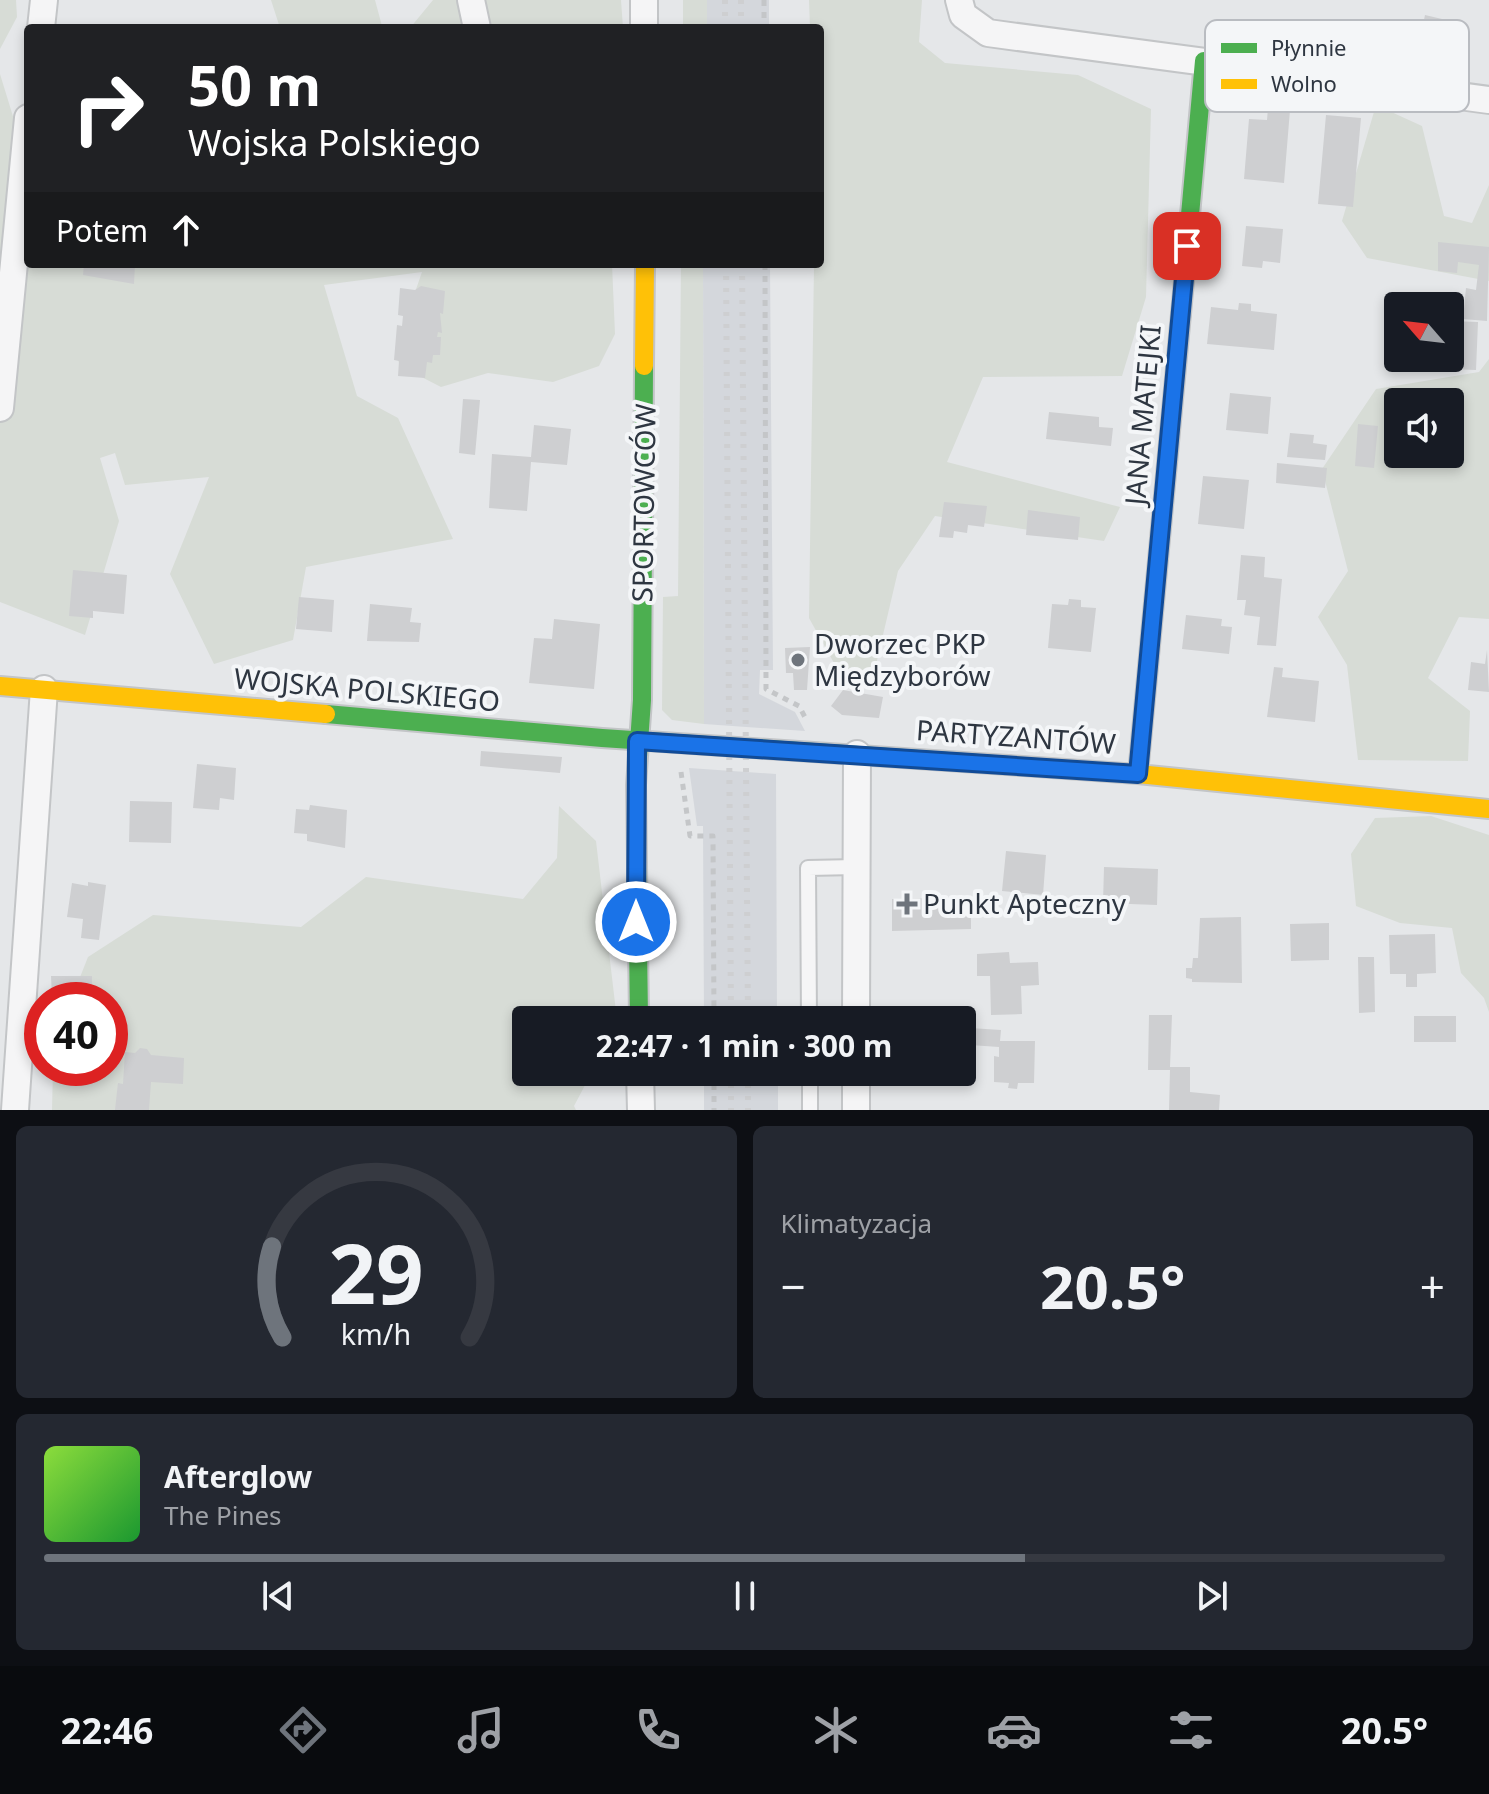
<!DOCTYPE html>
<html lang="pl">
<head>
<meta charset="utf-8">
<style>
  :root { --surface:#171b24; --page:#242831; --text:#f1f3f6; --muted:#9ea1a6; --line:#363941; --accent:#6e747c }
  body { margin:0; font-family:"Noto Sans",sans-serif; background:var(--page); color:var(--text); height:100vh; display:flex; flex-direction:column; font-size:30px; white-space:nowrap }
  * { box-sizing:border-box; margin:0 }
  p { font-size:26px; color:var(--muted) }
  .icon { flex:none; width:44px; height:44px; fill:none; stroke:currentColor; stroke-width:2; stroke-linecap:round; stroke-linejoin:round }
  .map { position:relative; height:1110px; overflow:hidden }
  .panel { display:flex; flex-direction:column; gap:16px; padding:16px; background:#0d0f14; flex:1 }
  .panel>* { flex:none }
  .hud { position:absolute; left:24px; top:24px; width:800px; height:244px; border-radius:8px; box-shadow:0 4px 12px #0003; background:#202124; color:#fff; overflow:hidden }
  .needle { width:52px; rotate:298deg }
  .controls { position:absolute; left:1384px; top:292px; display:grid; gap:16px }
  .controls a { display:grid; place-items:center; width:80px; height:80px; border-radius:8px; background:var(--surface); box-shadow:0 4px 12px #0003; font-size:40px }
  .speed { position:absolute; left:24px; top:982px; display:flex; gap:16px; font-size:40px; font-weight:700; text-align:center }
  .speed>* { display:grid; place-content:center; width:104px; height:104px; border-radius:50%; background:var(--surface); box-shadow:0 4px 12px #0003; line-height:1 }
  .speed .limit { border:12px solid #d22; background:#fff; color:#111 }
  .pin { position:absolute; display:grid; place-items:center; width:68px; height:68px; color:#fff; margin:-34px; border-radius:16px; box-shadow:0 4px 12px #0006 }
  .me { position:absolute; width:88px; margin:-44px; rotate:0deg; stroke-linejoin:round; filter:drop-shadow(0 0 6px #0008) }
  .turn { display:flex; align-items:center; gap:28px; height:168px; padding:0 32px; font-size:36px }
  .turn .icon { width:104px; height:104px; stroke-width:2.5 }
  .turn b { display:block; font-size:56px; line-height:68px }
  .then { display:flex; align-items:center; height:76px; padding:0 32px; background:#0003; gap:16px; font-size:30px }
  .big { font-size:60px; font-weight:700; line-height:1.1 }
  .panel .card { flex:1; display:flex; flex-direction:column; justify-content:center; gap:12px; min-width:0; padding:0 28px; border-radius:12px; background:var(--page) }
  .panel .dial { align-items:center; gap:0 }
  .dial svg { height:208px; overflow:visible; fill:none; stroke:var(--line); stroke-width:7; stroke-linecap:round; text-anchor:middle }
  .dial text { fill:var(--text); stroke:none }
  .song { display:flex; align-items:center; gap:24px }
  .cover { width:96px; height:96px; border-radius:12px; background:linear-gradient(135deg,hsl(90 70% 55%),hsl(130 70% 35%)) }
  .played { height:8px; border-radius:4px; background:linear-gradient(90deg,var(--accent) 70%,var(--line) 70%) }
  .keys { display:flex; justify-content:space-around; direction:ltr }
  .heat { display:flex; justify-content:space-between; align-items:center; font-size:44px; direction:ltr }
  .panel .tiles { flex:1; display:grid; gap:16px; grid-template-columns:1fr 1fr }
  .card:last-child { grid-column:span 2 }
  .trip { position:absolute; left:512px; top:1006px; width:464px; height:80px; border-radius:8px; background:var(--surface); box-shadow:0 4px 12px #0003; font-weight:700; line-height:80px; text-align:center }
  .tabs { display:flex; height:128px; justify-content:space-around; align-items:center; background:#090b0e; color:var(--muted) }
  .tabs .icon { width:56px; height:56px }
  .tabs .on { color:var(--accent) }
  .tabs b { font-size:36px; color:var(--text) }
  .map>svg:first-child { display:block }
  .built { fill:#d4d7dc }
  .green { fill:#d7dcd6; fill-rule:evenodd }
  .building { fill:#cecfd1 }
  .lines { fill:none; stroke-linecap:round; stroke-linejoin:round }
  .lane-casing { stroke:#c3c5c7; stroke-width:18 }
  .street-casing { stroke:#c3c5c7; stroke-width:30 }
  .fast-casing { stroke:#c3c5c7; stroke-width:22 }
  .slow-casing { stroke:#c3c5c7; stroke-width:22 }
  .path { stroke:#c4c6c8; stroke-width:5; stroke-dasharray:6 6; stroke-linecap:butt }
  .lane { stroke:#f5f5f6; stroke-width:14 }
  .street { stroke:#f5f5f6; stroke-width:26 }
  .fast { stroke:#4caf50; stroke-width:18 }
  .slow { stroke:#ffc107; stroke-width:18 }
  .rail { stroke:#cecfd1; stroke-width:6; stroke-dasharray:4 8; stroke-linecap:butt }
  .route-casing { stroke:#114b97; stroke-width:20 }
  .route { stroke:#1a73e8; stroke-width:14 }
  .poi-dot { fill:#6e747c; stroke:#f4f6f8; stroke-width:3 }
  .labels { text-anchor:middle; stroke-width:8; stroke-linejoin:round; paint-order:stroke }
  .street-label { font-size:28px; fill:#2e3641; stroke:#f4f6f8 }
  .poi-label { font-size:28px; fill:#2e3641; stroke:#f4f6f8; text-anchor:start }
  .key { fill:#f4f6f8; stroke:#b9bcc1; stroke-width:2 }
  .key-label { font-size:22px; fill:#2e3641 }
</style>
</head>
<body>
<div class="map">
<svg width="1489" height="1110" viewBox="0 0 1489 1110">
  <rect width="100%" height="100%" fill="#e5e7e9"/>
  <!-- built -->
  <path class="built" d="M707,0H769V28H707Z
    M703,264H770L773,670H760L759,694L795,712L805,731L704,724Z
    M689,768L776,774L777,1020H704L703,826H697Z
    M704,1072H778V1110H704Z"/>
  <!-- green -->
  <path class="green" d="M0,0H16L17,17L0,49Z
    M271,0H375L382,26L280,28Z
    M433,0H621L623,28H410Z
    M683,0H707V28H683Z
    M809,0H922L919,42L945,63L1078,75L1151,109L1146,297L1122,376L983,377L947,462L1120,507L1104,541L935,516L898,571L875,669L839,672L809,618L814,264H820V28H810Z
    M0,74L19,136L28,129V264L94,269L97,264H612L615,334L599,366L553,382L488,373L441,387L400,366L395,350L422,272L324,285L357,396L398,418L453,539L306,567L293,640L214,664L170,574L209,477L125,485L115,453L100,458L119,521L85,635L0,602Z
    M1376,105L1422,126L1444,216L1472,223L1489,185V281L1367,258L1342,221Z
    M681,264H703L704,724L672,720L662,710L663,597L678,596Z
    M1489,359V619L1459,617L1428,678L1470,711L1468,761L1358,760L1347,665L1318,617L1348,571L1322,469L1376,389L1479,372ZM1398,402H1450V454H1398Z
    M559,806L596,841L617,1020H526V1072H592L574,1106L576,1110H52L53,1068H110V1000H71L88,957L153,915L301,927L366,877L523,899L557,858Z
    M1431,816L1489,835V1012L1484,998L1461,973L1452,928L1400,923L1356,906L1351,854L1375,818Z"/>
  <!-- building -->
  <path class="building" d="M1425,15L1459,23L1452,56L1418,49Z
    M1268,108L1290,110L1284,183L1244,179L1249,119L1267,120Z
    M1326,115L1361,118L1353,207L1318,204Z
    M1246,226L1283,229L1280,263L1263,261L1262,268L1242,266Z
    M1438,242L1489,247L1487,321L1463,319L1466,288L1476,290L1479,265L1458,262L1457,273L1438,271Z
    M84,264H135L134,284L83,275Z
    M421,286L445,291L443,314L440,313L442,333L438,332L437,337H441L440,355H433L432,363L427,362L425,378L398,376L399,361L394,360L397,325L402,326L403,316L398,315L400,288L415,290Z
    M1239,303L1251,304V311L1277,314L1274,350L1207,344L1211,307L1238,310Z
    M1393,310L1398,311V358H1450V321L1478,322L1476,370L1387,367Z
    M1230,393L1271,397L1268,434L1226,430Z
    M463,399L480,400L475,455L459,453Z
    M1049,412L1099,417V427L1113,428L1111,446L1046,439Z
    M1358,424L1378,426L1374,468L1355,466Z
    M534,425L571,429L567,465L531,462L527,511L489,508L492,454L531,457Z
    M1290,433L1314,435L1313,443L1327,445L1325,460L1287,457Z
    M1277,463L1327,468L1325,488L1276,483Z
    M1203,476L1249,480L1244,529L1198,524Z
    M944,502L987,506L984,527L968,525L967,533L954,531L953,538L939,537Z
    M1028,510L1080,517L1078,540L1026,535Z
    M1241,555L1265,557L1264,577L1282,579L1276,646L1257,645L1260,617L1244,615L1246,600H1237Z
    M73,570L127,575L124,614L93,611V618L69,616Z
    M299,597L334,600L332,632L296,629Z
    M1069,599L1081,600V607L1096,608L1091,652L1048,648L1052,604L1068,605Z
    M370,604L412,608L410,622L421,623L419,642L367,641Z
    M1186,615L1222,619L1221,626L1232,627L1229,654L1182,649Z
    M554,619L600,624L594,689L529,683L534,638L552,639Z
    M810,647L807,690H794L793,673H786L785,648Z
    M1487,650L1489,692L1468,690L1471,662L1485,664Z
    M1274,667L1283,668L1282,677L1319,681L1315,722L1267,717Z
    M843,690L883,697L879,718L842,715L831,706Z
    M481,751L562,757L560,773L480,766Z
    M197,764L236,768L234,800L220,798L219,810L193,808Z
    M130,801L172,802L171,843L129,842Z
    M310,805L347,810L345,848L307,841V834L294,833L296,809L309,810Z
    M1006,851L1046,855L1043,895L1002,891Z
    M1104,867L1158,869L1157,905L1103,903Z
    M88,882L106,885L99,940L81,938L83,919L67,917L72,883L88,886Z
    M971,897V929L892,931V899Z
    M1241,917L1242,983L1192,982V979L1186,978V968H1192L1193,958H1198L1200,918Z
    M1329,923V960L1291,961L1290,924Z
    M1435,934L1436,973L1417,974V987H1406V974H1390L1389,935Z
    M1009,952L1010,963L1038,962L1039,985L1021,986L1022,1014L991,1015L990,976H977V954Z
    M1358,957H1374L1375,1012L1359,1013Z
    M51,976H92V998H52Z
    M1149,1015H1172L1170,1067H1190V1092L1220,1095L1219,1110H1169L1170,1070H1148Z
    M1414,1016H1456V1042H1414Z
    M970,1028L1001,1030L1000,1041H1035L1034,1083H1018L1017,1089L1008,1088L1009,1083L994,1082V1056L999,1057V1047L970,1045Z
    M140,1048L147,1049L151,1055L184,1058L183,1084L151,1082L149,1110H115L118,1083L123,1084L125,1052L135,1053Z"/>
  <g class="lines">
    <defs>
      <path id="lane" d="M809,1020L808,868L856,867
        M810,1072V1110"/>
      <path id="street" d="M471,0L477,28
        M644,0V28
        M959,0L963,15L988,33L1489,100
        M41,28L44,0
        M0,408L28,118
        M856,1020L857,754
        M640,1072L641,1110
        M15,1110L44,689
        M856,1110V1072"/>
      <path id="fast" d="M1181,314L1204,61
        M326,714L602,738L1008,765
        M639,1020L636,785L642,700L644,366"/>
      <path id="slow" d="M644,366L645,264
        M0,686L326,714
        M1008,765L1138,774L1489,809
        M1138,774L1181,314"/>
    </defs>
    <!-- lane casing -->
    <use href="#lane" class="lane-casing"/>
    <!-- street casing -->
    <use href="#street" class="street-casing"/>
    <!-- fast casing -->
    <use href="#fast" class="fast-casing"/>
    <!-- slow casing -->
    <use href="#slow" class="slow-casing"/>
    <!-- path -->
    <path class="path" d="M764,0V28
      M765,264L766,689L799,706L807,721
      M681,772L690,836H713L714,1020
      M714,1072V1110"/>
    <!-- lane -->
    <use href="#lane" class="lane"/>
    <!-- street -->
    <use href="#street" class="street"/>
    <!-- fast -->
    <use href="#fast" class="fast"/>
    <!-- slow -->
    <use href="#slow" class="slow"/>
    <!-- rail -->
    <path class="rail" d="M725,0V28
      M741,0V28
      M726,264L731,1020
      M742,264L748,1020
      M731,1072V1110
      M748,1072V1110"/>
  </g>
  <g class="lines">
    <defs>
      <path id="route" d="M636,922L637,741L1138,774L1187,246"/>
    </defs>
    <!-- route casing -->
    <use href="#route" class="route-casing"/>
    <!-- route -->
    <use href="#route" class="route"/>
  </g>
  <!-- markers -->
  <g class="poi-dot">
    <circle cx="798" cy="660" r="8"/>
    <path d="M903 892h8v8h8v8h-8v8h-8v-8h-8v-8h8z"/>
  </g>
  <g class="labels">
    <!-- street labels -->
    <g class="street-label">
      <text transform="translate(1143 415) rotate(-85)" y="10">JANA MATEJKI</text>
      <text transform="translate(644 503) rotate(-89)" y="10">SPORTOWCÓW</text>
      <text transform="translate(367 690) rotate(5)" y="10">WOJSKA POLSKIEGO</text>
      <text transform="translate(1016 737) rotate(4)" y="10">PARTYZANTÓW</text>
    </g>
    <!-- poi labels -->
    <g class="poi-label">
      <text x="814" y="654">Dworzec PKP<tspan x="814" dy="32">Międzyborów</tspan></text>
      <text x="923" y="914">Punkt Apteczny</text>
    </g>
  </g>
  <!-- legend -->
  <rect x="1205" y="20" width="264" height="92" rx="12" class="key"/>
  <rect x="1221" y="43" width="36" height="10" fill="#4caf50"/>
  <rect x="1221" y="79" width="36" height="10" fill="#ffc107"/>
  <g class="key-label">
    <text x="1271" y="56">Płynnie</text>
    <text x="1271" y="92">Wolno</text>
  </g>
</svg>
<div class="controls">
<a><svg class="needle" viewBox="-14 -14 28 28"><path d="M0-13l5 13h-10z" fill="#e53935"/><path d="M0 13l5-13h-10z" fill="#9ea1a6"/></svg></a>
<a><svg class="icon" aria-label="sound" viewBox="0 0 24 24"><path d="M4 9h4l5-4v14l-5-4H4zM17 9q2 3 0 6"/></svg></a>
</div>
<div class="speed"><div class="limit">40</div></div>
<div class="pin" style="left:1187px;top:246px;background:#d93025"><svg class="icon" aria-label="arrive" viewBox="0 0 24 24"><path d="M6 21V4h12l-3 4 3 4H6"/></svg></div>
<svg class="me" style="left:636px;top:922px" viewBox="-20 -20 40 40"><circle r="17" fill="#1a73e8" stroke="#fff" stroke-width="3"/><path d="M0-11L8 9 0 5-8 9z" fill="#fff"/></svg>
<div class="trip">22:47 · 1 min · 300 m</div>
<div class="hud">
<div class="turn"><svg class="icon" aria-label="right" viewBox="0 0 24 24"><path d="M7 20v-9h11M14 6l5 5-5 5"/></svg><div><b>50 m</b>Wojska Polskiego</div></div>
<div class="then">Potem<svg class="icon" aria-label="ahead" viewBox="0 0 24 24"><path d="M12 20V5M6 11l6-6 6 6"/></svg></div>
</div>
</div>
<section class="panel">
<div class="tiles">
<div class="card dial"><svg viewBox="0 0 100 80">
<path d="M14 69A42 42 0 1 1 86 69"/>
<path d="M14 69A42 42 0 0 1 10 34" stroke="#6e747c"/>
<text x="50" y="56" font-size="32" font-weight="700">29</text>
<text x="50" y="72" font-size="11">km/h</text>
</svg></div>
<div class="card"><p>Klimatyzacja</p>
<div class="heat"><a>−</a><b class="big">20.5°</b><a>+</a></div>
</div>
<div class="card">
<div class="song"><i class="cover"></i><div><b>Afterglow</b><p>The Pines</p></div></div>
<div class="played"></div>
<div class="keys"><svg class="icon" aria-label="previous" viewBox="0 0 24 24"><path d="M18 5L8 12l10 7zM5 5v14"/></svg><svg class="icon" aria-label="pause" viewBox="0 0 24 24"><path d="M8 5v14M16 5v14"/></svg><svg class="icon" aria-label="next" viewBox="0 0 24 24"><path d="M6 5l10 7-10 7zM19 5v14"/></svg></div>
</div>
</div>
</section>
<nav class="tabs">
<b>22:46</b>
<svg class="icon on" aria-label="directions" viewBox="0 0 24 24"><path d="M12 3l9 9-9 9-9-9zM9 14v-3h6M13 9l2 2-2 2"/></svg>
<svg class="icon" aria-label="music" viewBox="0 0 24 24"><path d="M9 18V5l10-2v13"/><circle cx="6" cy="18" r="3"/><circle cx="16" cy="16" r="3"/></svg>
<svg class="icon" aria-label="phone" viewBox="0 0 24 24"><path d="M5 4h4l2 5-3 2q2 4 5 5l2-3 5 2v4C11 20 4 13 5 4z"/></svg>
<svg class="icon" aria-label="climate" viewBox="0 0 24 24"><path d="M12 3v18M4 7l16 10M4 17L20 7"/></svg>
<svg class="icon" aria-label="car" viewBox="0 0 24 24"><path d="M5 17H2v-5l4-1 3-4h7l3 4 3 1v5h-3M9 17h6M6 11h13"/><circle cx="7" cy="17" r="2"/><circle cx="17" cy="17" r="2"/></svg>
<svg class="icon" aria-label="filters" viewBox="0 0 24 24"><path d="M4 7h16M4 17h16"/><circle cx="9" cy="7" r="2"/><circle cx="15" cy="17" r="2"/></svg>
<b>20.5°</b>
</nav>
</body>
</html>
